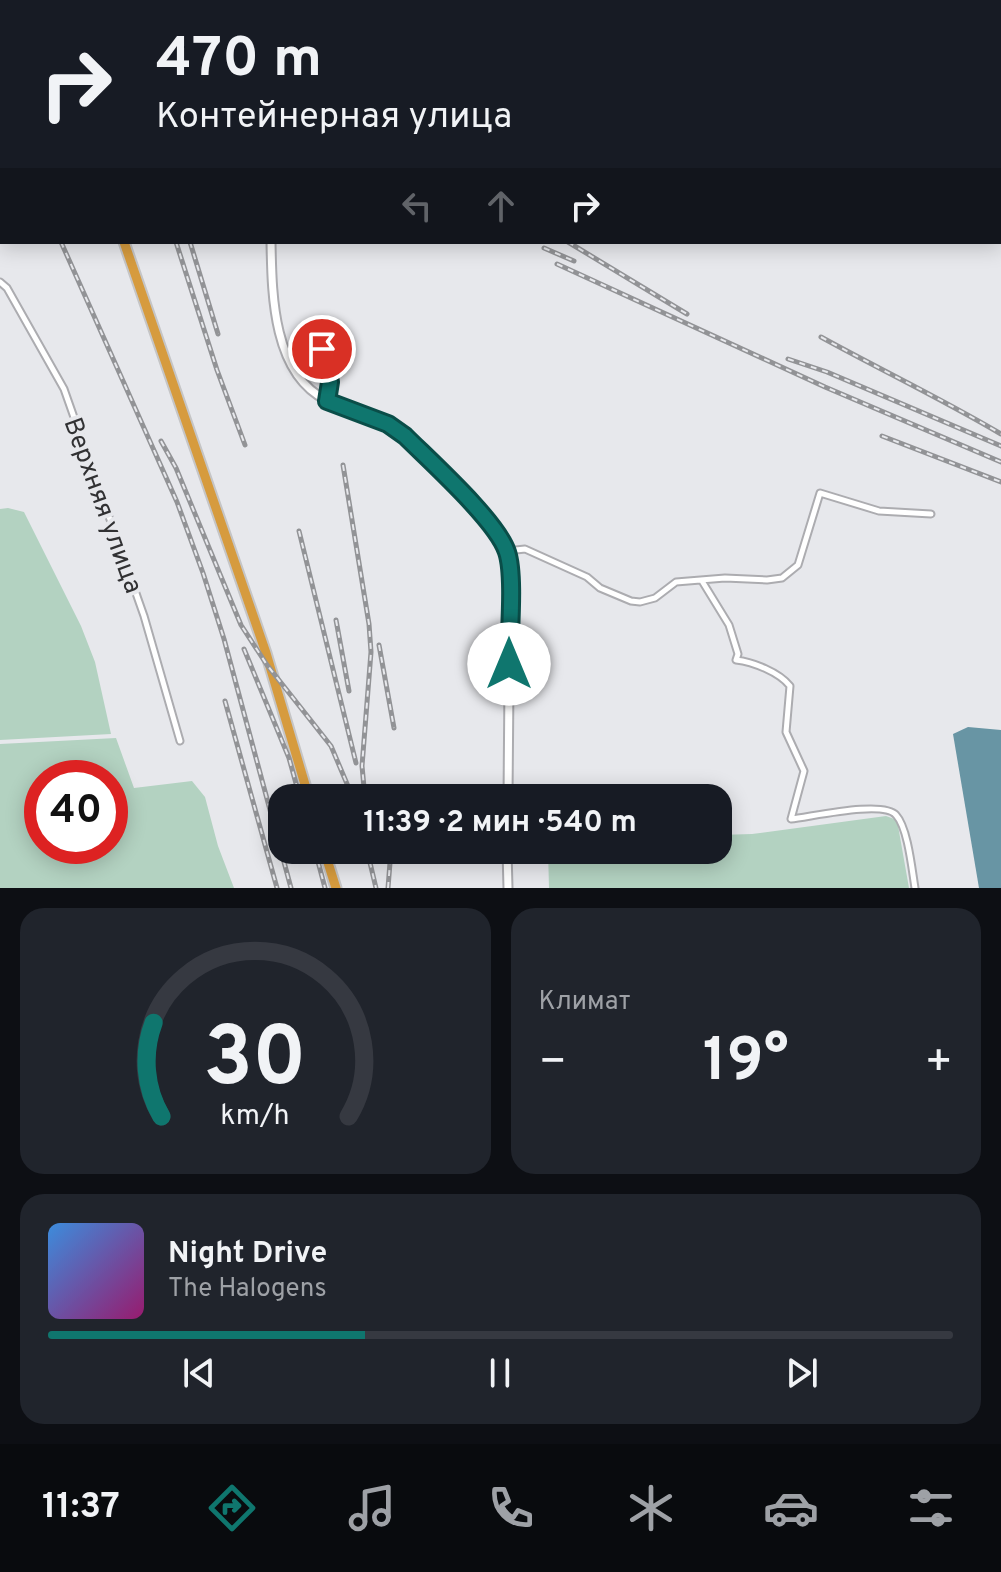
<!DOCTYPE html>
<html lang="ru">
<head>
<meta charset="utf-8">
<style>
  :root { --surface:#171b24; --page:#20242c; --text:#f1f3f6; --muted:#9ea1a6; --line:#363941; --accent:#0f766e }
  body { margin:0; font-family:Overpass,sans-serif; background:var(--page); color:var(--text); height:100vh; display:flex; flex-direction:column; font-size:30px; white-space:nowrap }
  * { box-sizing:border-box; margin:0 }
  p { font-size:26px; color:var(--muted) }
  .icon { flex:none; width:44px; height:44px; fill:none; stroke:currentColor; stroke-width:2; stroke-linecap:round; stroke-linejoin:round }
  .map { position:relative; height:888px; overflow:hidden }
  .side { display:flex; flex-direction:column; gap:20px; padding:20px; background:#0d0f14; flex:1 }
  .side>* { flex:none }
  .top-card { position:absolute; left:0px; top:0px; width:1002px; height:244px; box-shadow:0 4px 20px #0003; background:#171b24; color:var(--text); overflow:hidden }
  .speed { position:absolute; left:24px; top:760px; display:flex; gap:16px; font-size:40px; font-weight:700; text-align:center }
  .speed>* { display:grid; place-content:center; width:104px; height:104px; border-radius:50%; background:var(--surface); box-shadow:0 4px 20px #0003; line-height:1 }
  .speed .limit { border:12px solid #d22; background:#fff; color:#111 }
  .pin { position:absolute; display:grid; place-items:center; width:68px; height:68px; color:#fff; margin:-34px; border:4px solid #fff; border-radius:50%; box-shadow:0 2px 8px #0007 }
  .me { position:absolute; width:88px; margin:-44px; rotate:0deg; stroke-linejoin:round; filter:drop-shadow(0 0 6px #0008) }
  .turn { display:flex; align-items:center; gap:28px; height:168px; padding:0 24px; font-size:36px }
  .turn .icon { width:104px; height:104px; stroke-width:2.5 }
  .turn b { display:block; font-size:56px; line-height:68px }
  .lanes { display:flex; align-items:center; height:76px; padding:0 24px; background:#0003; justify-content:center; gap:40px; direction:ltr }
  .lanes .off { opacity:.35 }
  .big { font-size:60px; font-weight:700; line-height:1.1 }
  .side .tile { flex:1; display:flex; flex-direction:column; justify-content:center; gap:12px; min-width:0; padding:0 28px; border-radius:24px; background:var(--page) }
  .side .dial { align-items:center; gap:0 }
  .dial svg { height:208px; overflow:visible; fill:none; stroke:var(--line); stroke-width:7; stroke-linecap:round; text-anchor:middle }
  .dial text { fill:var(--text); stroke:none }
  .song { display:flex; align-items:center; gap:24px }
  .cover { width:96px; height:96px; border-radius:12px; background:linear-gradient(135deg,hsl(210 70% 55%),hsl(320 70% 35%)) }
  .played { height:8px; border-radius:4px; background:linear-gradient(90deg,var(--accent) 35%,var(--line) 35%) }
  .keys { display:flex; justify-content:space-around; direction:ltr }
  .heat { display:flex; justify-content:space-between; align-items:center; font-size:44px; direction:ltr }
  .side .tiles { flex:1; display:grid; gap:20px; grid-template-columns:1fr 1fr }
  .tile:last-child { grid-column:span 2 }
  .trip { position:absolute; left:268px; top:784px; width:464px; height:80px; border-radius:24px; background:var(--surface); box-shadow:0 4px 20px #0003; font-weight:700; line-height:80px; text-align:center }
  .dock { display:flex; height:128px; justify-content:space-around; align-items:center; background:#090b0e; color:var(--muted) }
  .dock .icon { width:56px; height:56px }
  .dock .active { color:var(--accent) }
  .dock b { font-size:36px; color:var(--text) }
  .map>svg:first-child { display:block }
  .green { fill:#b3d2c1; fill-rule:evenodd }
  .water { fill:#6895a4 }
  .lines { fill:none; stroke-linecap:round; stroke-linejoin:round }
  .stream { stroke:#6895a4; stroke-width:2 }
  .minor-casing { stroke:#acacb0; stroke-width:9 }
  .tertiary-casing { stroke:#acacb0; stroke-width:11 }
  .secondary-casing { stroke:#acacb0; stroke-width:12 }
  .trunk-casing { stroke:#c5c5c6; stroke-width:13 }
  .minor { stroke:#fff; stroke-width:5 }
  .tertiary { stroke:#fff; stroke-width:7 }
  .secondary { stroke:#f0dab7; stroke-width:8 }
  .trunk { stroke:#d69b3e; stroke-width:9 }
  .rail-casing { stroke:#929396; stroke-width:5 }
  .rail { stroke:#e7e8ec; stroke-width:2; stroke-dasharray:6; stroke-linecap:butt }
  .route-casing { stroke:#0a4d48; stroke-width:20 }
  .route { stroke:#0f766e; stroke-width:14 }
  .labels { text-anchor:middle; stroke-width:8; stroke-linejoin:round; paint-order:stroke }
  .street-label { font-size:26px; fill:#313133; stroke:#e7e8ec }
</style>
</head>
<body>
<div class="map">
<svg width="1001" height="888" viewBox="0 0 1001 888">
  <rect width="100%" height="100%" fill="#e7e8ec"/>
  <!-- green -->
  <path class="green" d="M8,508L24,512L81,626L95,662L111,734L0,740V509Z
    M116,738L134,788L192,781L205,797L218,846L234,888H0V744ZM110,778V846H42V778Z
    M886,816L897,820L909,888H549L548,850H718V835L752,834Z"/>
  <!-- water -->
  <path class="water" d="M968,727L1001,730V888H979L953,734Z"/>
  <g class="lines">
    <!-- stream -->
    <path class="stream" d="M498,0L503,2
      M648,0L651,2
      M1000,148H1001
      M1000,233H1001"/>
    <defs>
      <path id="minor" d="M252,0L256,2
        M0,282L7,288L64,389L144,616L180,741
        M312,323L330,382L328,400
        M507,551L525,549L587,577L600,588L631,601L640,602L655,598L676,582L725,578L767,580L782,578L798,565L820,493L879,511L931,514
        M702,581L729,625L738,654L736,660C753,662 779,672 790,686L786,732L804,771L791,819C811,817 883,800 896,815C908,828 912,870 915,888"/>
      <path id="tertiary" d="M183,0L184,2
        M271,242C272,292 272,373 326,400C352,414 380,418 405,436C438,468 502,522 510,568L508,798
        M507,850L508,888"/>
      <path id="secondary" d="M546,0L550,2
        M615,0L617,2
        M584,2L586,0
        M1000,214L1001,215"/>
      <path id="trunk" d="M38,0V2
        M124,242L266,653L309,798
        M324,850L336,888"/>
    </defs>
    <!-- minor casing -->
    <use href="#minor" class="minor-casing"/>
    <!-- tertiary casing -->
    <use href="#tertiary" class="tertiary-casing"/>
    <!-- secondary casing -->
    <use href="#secondary" class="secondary-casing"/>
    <!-- trunk casing -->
    <use href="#trunk" class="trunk-casing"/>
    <!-- minor -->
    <use href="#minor" class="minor"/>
    <!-- tertiary -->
    <use href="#tertiary" class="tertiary"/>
    <!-- secondary -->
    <use href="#secondary" class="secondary"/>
    <!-- trunk -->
    <use href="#trunk" class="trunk"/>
    <defs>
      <path id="rail" d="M83,0L85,2
        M107,0L108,2
        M155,0L159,2
        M0,98L2,102
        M0,121L2,125
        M61,242L177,502L203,573L224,639L291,888
        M176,242L217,370L245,445
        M190,242L218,334
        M568,242L687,314
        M544,248L574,261
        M557,264L825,387L1001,462
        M821,337C881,370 942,399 1001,434
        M788,359L827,372L1001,446
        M882,436L1001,482
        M161,441L176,468L241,625L267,665L331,746L353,798
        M343,465L369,624L371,652L362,766L365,798
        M299,531L356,763
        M336,620L349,691
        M379,645L394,728
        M244,649L289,758L300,798
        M225,701L277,888
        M315,850L325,888
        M367,850L376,888
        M388,888L391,850"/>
    </defs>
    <!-- rail casing -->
    <use href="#rail" class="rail-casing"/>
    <!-- rail -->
    <use href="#rail" class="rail"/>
  </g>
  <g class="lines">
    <defs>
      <path id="route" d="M322,349L330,382L327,401L388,424L405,436C430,461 497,521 507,552C515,576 509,637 509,664"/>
    </defs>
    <!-- route casing -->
    <use href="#route" class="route-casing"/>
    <!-- route -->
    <use href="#route" class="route"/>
  </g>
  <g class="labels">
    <!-- street labels -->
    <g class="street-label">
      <text transform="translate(104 505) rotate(70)" y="9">Верхняя улица</text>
    </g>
  </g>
</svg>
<div class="speed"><div class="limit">40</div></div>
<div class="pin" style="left:322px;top:349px;background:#d93025"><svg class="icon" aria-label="arrive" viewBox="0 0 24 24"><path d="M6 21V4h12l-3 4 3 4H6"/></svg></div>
<svg class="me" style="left:509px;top:664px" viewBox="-20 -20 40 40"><circle r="19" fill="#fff"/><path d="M0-13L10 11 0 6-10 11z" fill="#0f766e"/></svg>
<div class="trip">11:39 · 2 мин · 540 m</div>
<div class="top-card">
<div class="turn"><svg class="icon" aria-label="right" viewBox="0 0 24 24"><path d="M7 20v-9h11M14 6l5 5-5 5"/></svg><div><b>470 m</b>Контейнерная улица</div></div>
<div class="lanes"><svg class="icon off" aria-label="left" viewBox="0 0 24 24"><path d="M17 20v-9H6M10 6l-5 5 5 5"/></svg><svg class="icon off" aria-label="ahead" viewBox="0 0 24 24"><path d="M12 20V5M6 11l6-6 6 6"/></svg><svg class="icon" aria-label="right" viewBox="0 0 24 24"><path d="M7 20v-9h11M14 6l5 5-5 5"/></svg></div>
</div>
</div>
<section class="side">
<div class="tiles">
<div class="tile dial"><svg viewBox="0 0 100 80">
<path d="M14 69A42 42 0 1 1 86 69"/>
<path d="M14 69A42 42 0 0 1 11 33" stroke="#0f766e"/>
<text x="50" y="56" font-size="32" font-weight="700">30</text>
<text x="50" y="72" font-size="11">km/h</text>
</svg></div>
<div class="tile"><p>Климат</p>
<div class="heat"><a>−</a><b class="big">19°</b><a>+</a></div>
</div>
<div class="tile">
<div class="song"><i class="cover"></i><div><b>Night Drive</b><p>The Halogens</p></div></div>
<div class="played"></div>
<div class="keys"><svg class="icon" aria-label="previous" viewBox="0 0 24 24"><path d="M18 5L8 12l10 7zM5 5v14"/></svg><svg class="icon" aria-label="pause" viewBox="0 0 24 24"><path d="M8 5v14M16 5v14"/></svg><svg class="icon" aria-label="next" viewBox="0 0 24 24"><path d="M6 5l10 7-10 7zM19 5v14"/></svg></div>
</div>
</div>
</section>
<nav class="dock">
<b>11:37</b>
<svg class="icon active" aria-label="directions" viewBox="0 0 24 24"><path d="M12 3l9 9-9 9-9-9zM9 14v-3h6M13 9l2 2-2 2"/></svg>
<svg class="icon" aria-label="music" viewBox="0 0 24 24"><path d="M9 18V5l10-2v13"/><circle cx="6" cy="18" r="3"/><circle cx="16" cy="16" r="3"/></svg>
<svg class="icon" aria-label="phone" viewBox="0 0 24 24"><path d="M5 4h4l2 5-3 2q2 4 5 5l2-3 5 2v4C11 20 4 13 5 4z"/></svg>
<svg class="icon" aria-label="climate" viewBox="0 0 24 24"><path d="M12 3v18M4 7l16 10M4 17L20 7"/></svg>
<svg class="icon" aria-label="car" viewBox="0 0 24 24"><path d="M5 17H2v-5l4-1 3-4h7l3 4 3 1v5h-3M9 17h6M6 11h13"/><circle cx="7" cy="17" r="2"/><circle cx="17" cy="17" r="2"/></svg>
<svg class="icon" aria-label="filters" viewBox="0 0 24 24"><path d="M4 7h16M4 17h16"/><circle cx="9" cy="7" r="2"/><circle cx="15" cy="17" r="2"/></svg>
</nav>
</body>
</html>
